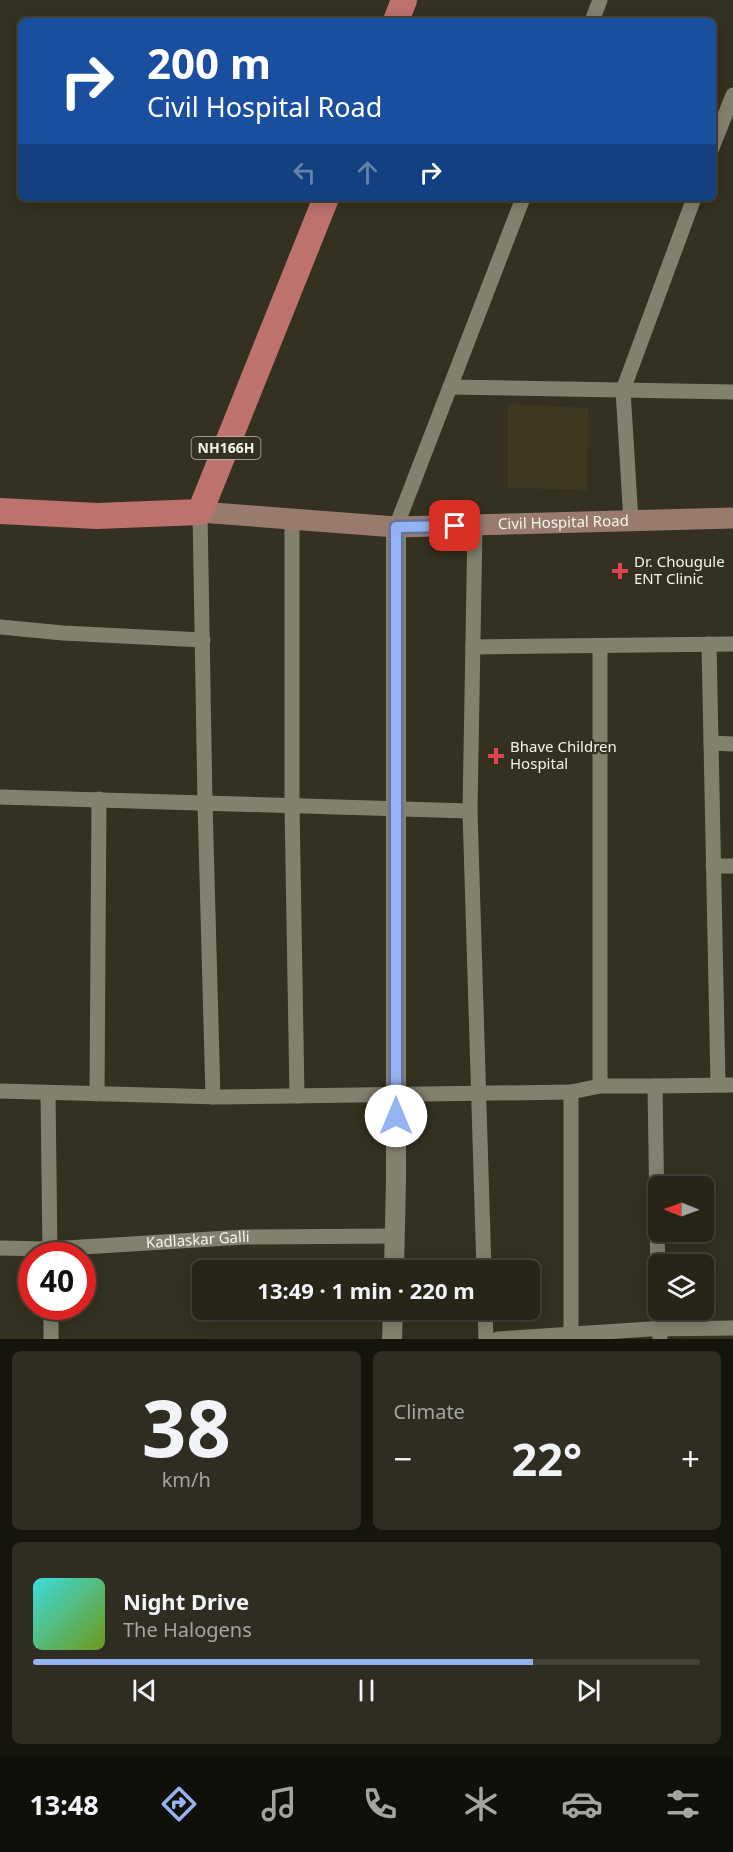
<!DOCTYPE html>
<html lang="en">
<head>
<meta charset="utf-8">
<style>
  :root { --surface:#272518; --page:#2f2d21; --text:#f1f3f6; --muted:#a4a5a2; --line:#434237; --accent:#95b2f1 }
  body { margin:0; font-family:"Noto Sans",sans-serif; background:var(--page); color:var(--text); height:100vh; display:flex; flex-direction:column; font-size:22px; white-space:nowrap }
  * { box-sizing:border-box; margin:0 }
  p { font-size:20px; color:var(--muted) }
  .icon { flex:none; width:33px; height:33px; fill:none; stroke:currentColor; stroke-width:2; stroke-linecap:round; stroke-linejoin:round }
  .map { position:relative; height:1339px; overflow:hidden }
  .side { display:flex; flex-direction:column; gap:12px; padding:12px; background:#15140d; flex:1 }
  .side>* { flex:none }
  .hud { position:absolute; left:18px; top:18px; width:698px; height:183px; border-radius:9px; box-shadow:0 3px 15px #0003,0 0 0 2px var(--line); background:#1a4fa0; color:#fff; overflow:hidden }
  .needle { width:39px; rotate:271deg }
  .tools { position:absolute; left:648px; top:1176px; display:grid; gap:12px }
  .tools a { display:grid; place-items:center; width:66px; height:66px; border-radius:9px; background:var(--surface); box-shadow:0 3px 15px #0003,0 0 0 2px var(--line); font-size:30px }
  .speed { position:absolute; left:18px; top:1242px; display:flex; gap:12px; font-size:30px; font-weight:700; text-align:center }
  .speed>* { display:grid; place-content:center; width:78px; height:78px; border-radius:50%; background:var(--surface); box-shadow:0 3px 15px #0003,0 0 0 2px var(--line); line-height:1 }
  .speed .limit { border:9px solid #d22; background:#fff; color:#111 }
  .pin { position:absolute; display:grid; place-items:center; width:51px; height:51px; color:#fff; margin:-26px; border-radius:12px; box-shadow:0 3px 9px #0006 }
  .me { position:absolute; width:66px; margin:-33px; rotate:0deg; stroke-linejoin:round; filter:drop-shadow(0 0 4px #0008) }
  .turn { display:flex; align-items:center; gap:21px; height:126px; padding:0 30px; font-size:27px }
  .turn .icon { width:78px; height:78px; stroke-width:2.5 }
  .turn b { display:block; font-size:42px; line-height:51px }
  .lanes { display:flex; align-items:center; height:57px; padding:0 30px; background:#0003; justify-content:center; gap:30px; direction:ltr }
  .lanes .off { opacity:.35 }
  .big { font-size:45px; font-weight:700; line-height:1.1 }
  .side .tile { flex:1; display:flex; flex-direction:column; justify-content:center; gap:9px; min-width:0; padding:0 21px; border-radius:9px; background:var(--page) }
  .side .dial { align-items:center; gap:0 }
  .dial b { font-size:78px; line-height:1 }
  .song { display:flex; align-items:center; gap:18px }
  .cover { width:72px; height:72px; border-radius:9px; background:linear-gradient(135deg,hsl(180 70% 55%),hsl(80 70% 35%)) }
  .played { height:6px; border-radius:3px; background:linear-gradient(90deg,var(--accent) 75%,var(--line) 75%) }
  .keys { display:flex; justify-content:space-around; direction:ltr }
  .heat { display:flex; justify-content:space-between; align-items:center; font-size:33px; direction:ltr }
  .side .tiles { flex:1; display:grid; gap:12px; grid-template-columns:1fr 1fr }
  .tile:last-child { grid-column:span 2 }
  .trip { position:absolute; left:192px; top:1260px; width:348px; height:60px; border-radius:9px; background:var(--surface); box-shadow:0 3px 15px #0003,0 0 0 2px var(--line); font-weight:700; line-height:60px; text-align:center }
  .dock { display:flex; height:96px; justify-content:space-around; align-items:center; background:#100f0a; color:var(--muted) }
  .dock .icon { width:42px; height:42px }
  .dock .selected { color:var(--accent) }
  .dock b { font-size:27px; color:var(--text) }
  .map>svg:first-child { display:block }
  .built { fill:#3d3921 }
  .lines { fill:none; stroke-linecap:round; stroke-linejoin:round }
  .minor { stroke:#84806e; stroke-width:15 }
  .tertiary { stroke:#84806e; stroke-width:20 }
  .secondary { stroke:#997b6e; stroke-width:21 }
  .trunk { stroke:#bd726d; stroke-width:26 }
  .route-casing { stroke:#61749d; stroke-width:15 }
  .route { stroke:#95b2f1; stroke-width:10 }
  .health-dot { fill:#e0444e; stroke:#343120; stroke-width:2 }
  .labels { text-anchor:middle; stroke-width:4.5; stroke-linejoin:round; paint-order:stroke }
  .shield { fill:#343120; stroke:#bbbaad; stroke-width:1.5 }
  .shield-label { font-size:14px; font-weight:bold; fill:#f5f4e9 }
  .street-label { font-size:15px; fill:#f5f4e9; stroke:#343120 }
  .poi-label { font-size:15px; fill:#f5f4e9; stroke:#343120; text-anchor:start }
</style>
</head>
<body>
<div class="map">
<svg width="733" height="1339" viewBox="0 0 733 1339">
  <rect width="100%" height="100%" fill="#343120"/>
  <!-- built -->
  <path class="built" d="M508,404L588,408L587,490L508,488Z"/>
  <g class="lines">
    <!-- minor -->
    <g class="minor">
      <path d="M592,21L600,0"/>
      <path d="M712,148L733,95"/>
      <path d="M450,387L733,392"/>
      <path d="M200,512L205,803L213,1097"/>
      <path d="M292,519V805L297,1096"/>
      <path d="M631,521L623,390L694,198"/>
      <path d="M475,525L470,811L484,1270"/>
      <path d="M396,527L523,198"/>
      <path d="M0,627L63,633L203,640"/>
      <path d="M709,644L718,1084"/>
      <path d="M473,647L733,644"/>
      <path d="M711,743L733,744"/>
      <path d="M0,797L470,811"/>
      <path d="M713,866H733"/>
      <path d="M600,1086H655"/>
      <path d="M0,1091L220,1097L571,1092"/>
      <path d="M48,1093L50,1256"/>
      <path d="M97,1094L99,799"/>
      <path id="s1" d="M0,1248L50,1249L244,1237L395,1236"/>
      <path d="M658,1281L655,1086L733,1085"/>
      <path d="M51,1306V1339"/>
      <path d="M485,1310L486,1339"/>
      <path d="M659,1310L660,1339"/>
      <path d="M498,1339L650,1329L733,1328"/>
      <path d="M571,1339V1092L600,1086V646"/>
    </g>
    <!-- tertiary -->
    <path class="tertiary" d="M394,1270L396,1180V527
      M392,1339L393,1310"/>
    <!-- secondary -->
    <path class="secondary" id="s2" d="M200,512L396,527L733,518"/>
    <!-- trunk -->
    <path class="trunk" d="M396,21L404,0
      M0,511L97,516L200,512L326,198"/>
  </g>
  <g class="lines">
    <defs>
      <path id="route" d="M396,1116V527L455,526"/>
    </defs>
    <!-- route casing -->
    <use href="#route" class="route-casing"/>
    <!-- route -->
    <use href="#route" class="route"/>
  </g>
  <!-- markers -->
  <g class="health-dot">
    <path d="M617 562h6v6h6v6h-6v6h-6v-6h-6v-6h6z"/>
    <path d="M493 747h6v6h6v6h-6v6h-6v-6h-6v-6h6z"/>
  </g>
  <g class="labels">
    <!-- shield labels -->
    <rect class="shield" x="191.5" y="437" width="69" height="22" rx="4.5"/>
    <g class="shield-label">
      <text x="226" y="453">NH166H</text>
    </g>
    <!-- street labels -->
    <g class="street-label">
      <text dy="5" stroke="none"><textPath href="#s2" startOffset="364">Civil Hospital Road</textPath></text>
      <text dy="5" stroke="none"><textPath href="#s1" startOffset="198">Kadlaskar Galli</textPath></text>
    </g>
    <!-- poi labels -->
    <g class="poi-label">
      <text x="634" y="567">Dr. Chougule<tspan x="634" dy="17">ENT Clinic</tspan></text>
      <text x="510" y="752">Bhave Children<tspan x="510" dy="17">Hospital</tspan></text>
    </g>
  </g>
</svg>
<div class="tools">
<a><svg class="needle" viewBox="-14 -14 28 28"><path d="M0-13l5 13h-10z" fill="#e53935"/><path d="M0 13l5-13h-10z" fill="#a4a5a2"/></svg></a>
<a><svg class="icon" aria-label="layers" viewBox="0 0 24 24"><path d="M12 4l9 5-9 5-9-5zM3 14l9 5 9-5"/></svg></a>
</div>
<div class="speed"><div class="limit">40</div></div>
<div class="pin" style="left:455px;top:526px;background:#d93025"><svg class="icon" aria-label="arrive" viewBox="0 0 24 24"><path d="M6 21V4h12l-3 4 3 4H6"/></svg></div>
<svg class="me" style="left:396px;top:1116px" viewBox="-20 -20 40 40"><circle r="19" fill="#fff"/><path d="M0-13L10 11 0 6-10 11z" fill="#95b2f1"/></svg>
<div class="trip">13:49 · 1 min · 220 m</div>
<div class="hud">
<div class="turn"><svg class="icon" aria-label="right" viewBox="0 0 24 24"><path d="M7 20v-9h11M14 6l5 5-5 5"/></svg><div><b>200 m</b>Civil Hospital Road</div></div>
<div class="lanes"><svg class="icon off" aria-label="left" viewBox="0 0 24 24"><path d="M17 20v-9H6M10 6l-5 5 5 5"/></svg><svg class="icon off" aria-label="ahead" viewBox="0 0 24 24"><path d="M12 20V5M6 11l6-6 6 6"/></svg><svg class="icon" aria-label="right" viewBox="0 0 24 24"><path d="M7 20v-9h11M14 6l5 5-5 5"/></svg></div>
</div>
</div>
<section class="side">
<div class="tiles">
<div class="tile dial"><b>38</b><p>km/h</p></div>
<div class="tile"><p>Climate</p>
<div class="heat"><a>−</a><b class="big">22°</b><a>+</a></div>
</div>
<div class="tile">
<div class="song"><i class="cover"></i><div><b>Night Drive</b><p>The Halogens</p></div></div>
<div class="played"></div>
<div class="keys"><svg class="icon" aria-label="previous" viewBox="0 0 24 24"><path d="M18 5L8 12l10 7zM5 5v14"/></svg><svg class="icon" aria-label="pause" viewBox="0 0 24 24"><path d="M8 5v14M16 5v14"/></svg><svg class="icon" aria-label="next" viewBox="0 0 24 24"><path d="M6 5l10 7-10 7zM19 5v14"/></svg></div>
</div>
</div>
</section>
<nav class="dock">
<b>13:48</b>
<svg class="icon selected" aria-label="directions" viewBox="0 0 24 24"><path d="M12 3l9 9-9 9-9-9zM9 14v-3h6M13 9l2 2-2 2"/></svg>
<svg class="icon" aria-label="music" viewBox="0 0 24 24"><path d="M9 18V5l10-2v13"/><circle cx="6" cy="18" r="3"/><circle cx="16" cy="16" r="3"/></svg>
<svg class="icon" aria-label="phone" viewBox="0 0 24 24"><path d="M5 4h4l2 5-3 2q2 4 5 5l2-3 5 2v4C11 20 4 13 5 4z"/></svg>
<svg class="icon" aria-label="climate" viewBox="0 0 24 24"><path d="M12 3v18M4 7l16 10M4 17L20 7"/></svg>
<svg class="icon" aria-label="car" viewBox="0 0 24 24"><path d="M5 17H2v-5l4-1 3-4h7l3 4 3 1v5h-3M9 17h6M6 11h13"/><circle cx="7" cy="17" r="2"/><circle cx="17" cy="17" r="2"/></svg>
<svg class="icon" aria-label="filters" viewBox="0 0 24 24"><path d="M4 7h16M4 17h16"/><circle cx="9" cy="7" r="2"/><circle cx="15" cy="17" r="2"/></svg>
</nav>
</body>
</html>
